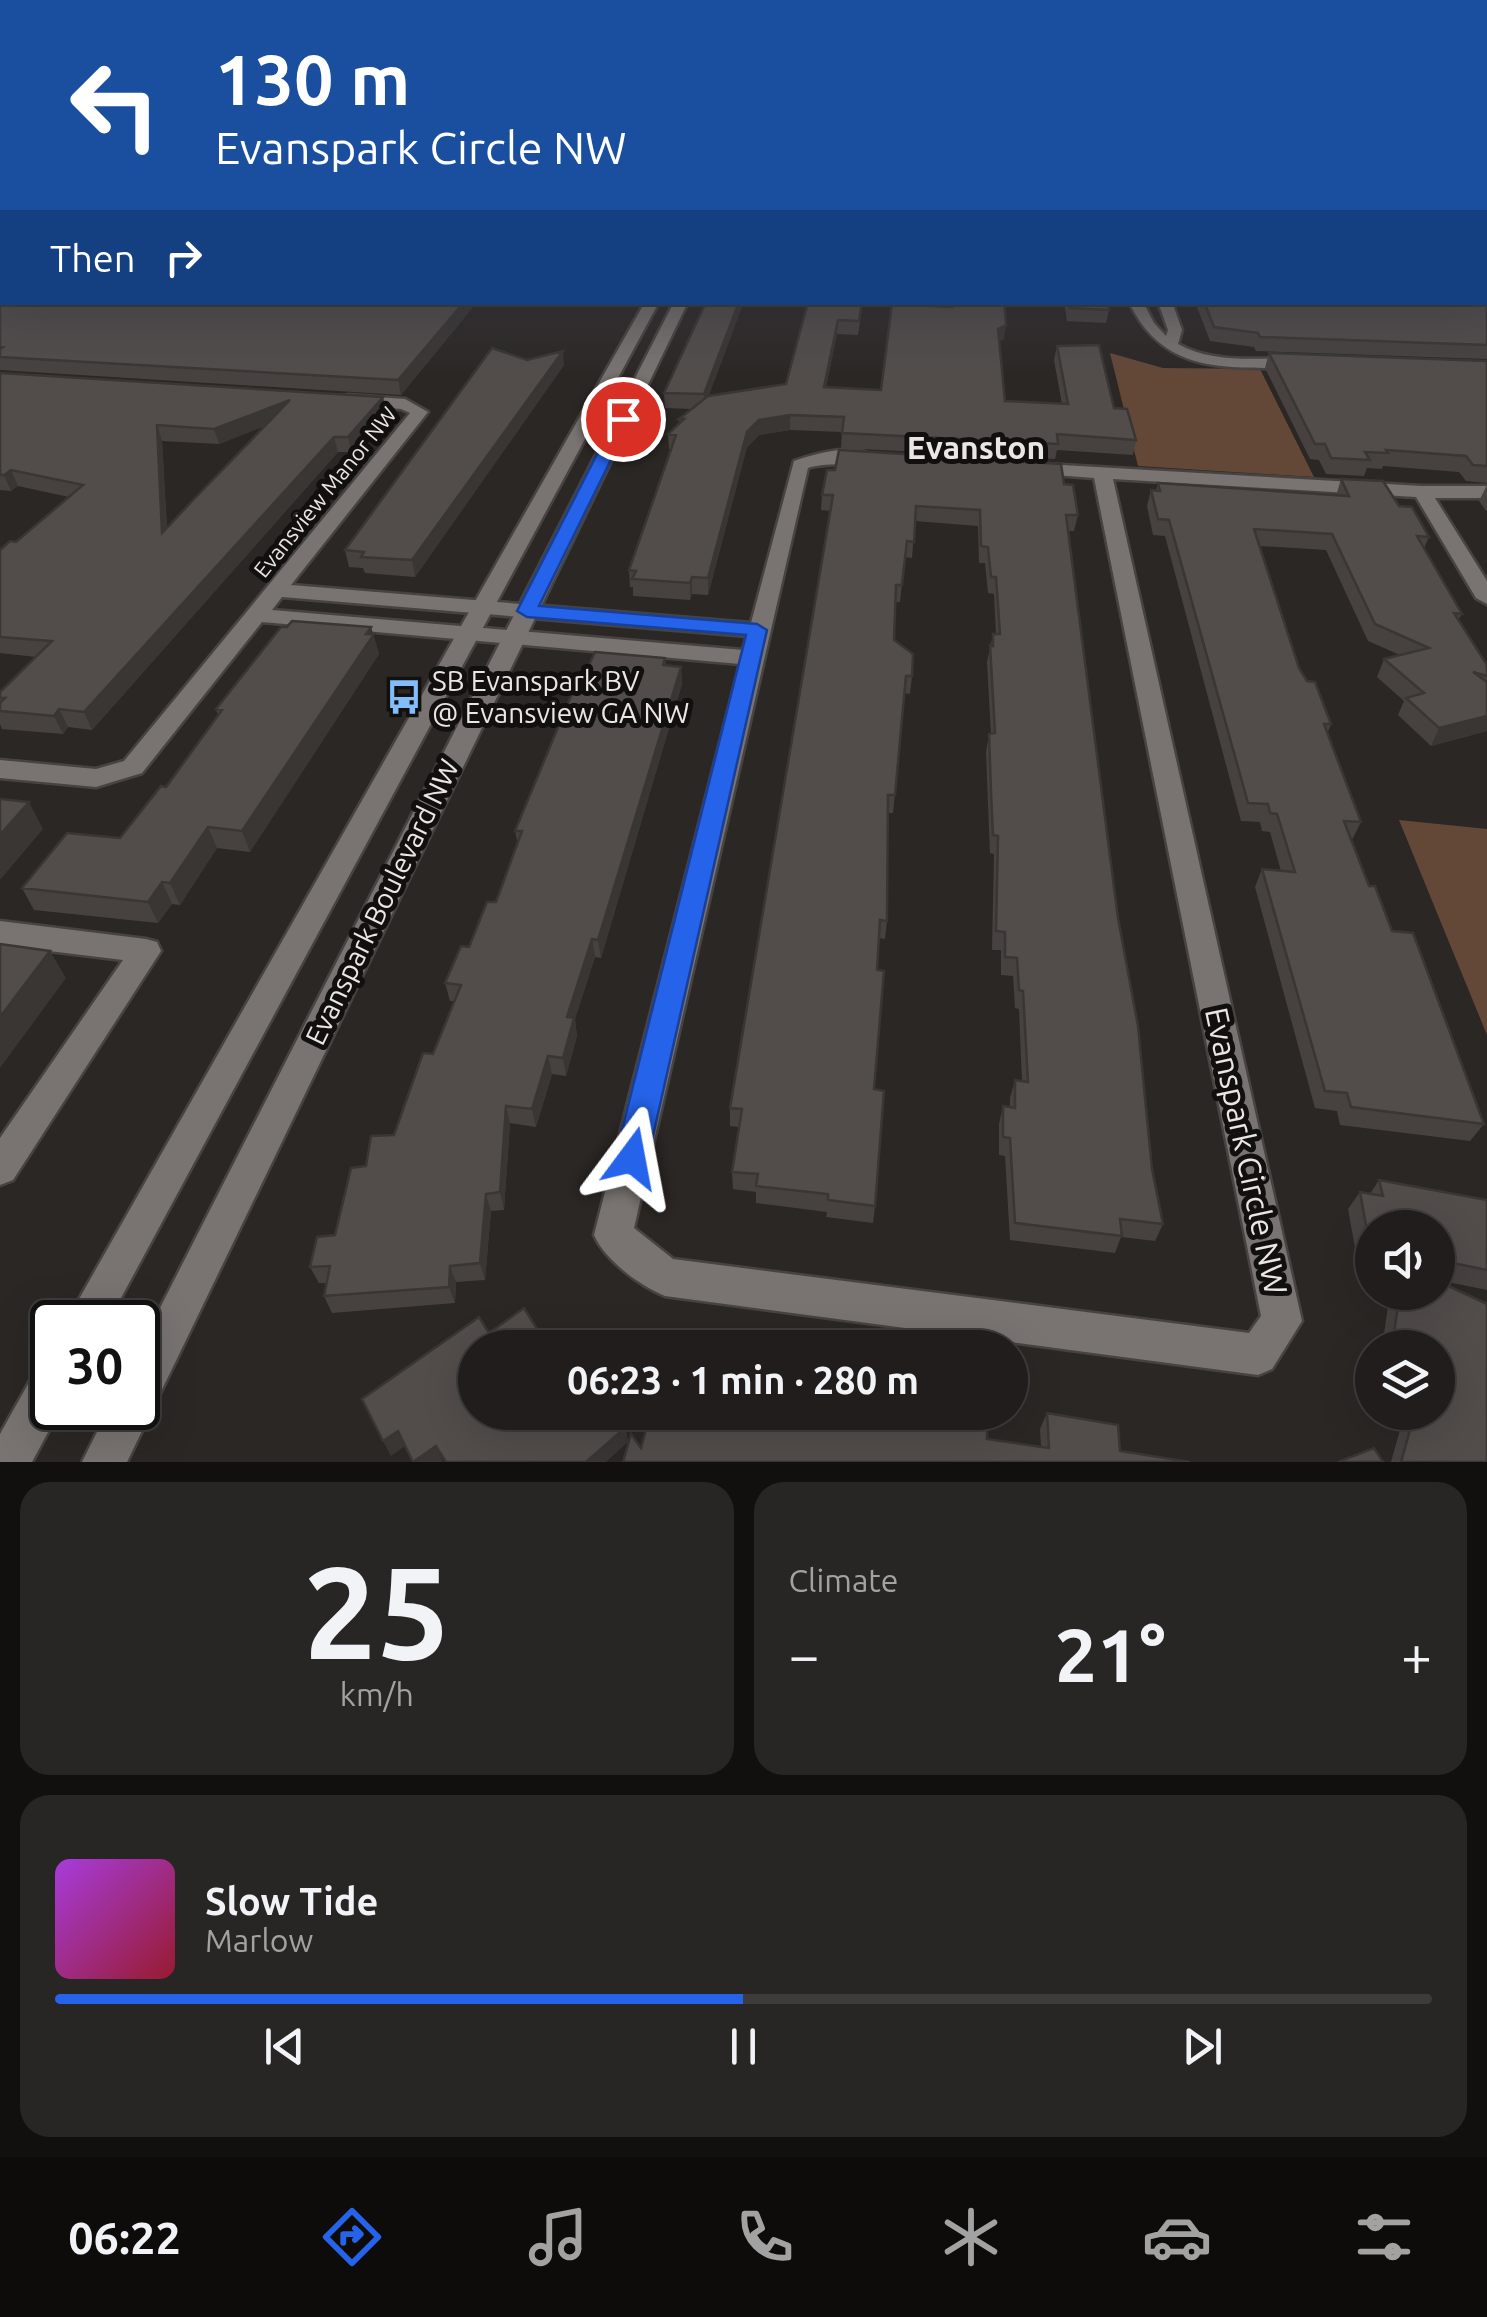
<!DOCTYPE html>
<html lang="en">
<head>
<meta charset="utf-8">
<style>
  :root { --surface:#201d1c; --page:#282625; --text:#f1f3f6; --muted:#a2a2a3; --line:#3d3b3b; --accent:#2563eb }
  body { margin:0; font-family:Ubuntu,sans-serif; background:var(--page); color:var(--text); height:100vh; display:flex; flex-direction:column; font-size:38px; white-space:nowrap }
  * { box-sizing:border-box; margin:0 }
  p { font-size:32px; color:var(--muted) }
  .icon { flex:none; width:55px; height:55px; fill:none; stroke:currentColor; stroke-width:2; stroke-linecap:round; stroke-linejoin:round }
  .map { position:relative; height:1462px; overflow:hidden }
  .drawer { display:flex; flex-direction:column; gap:20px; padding:20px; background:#12100f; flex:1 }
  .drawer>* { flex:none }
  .top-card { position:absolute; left:0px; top:0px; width:1488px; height:305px; box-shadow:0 10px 40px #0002,0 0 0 2px var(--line); background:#1a4fa0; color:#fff; overflow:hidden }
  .controls { position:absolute; left:1355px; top:1210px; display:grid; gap:20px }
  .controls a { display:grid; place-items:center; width:100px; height:100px; border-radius:50%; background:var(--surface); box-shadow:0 10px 40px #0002,0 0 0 2px var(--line); font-size:50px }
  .speed { position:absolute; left:30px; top:1300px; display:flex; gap:20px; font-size:50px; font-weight:700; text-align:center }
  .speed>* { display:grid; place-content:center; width:130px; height:130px; border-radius:50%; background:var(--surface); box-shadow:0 10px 40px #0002,0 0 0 2px var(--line); line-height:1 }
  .speed .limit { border:5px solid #111; border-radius:15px; background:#fff; color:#111 }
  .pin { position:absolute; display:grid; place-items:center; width:85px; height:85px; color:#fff; margin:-42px; border:5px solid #fff; border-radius:50%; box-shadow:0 2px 10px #0007 }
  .me { position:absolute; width:110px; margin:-55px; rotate:13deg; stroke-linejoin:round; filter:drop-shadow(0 0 8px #0008) }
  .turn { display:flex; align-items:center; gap:35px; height:210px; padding:0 50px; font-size:45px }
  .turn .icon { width:130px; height:130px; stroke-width:2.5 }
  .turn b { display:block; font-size:70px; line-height:85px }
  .then { display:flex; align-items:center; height:95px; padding:0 50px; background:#0003; gap:20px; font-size:38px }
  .big { font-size:75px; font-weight:600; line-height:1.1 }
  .drawer .widget { flex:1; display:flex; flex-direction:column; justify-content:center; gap:15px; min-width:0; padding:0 35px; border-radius:30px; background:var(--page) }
  .drawer .dial { align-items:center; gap:0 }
  .dial b { font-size:130px; line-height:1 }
  .song { display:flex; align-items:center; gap:30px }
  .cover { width:120px; height:120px; border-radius:15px; background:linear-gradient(135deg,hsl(280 70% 55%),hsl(350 70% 35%)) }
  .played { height:10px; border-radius:5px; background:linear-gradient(90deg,var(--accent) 50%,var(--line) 50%) }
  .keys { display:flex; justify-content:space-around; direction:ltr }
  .heat { display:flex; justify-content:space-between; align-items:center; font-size:55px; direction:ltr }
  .drawer .tiles { flex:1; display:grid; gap:20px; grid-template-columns:1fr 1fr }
  .widget:last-child { grid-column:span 2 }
  .trip { position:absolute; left:458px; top:1330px; width:570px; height:100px; border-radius:50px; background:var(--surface); box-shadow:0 10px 40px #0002,0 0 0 2px var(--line); font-weight:600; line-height:100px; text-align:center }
  .menu { display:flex; height:160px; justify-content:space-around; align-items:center; background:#0d0c0b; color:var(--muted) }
  .menu .icon { width:70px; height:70px }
  .menu .on { color:var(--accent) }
  .menu b { font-size:45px; color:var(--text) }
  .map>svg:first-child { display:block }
  .green { fill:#634838 }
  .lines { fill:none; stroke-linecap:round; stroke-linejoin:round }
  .minor-casing { stroke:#474341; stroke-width:5 }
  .tertiary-casing { stroke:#474341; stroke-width:5 }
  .minor { fill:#797471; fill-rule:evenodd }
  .tertiary { fill:#797471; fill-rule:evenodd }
  .wall { fill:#474240; fill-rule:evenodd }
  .shaded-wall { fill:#393634 }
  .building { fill:#524d4b; stroke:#393634; stroke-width:2.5; fill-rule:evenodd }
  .route { fill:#2563eb; stroke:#184099; stroke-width:2.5 }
  .labels { text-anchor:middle; stroke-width:10; stroke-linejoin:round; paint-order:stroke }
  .far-street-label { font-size:22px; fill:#e9e6e4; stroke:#12100f }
  .poi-label { font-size:28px; fill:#e9e6e4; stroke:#12100f; text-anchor:start }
  .street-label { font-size:28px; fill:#e9e6e4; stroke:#12100f }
  .far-district-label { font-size:32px; font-weight:bold; fill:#e9e6e4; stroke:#12100f }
  .near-street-label { font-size:32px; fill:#e9e6e4; stroke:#12100f }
</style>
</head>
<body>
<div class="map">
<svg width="1487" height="1462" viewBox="0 0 1487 1462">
  <rect width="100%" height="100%" fill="#2b2725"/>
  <!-- green -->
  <path class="green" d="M1110,353L1163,368L1260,369L1314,477L1138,466Z
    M1399,820L1487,829V1035Z"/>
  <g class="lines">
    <defs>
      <path id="minor" d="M1129,302H1143L1154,323L1166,336L1168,330L1158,302H1172L1182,330L1178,344C1213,364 1259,358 1298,358L1306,363L1298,368C1228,367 1164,376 1129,302Z
        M349,395L405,399L428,412L291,585L751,623L794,461C818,453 855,442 877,458C865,467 829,461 808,468L634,1228L673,1259L1249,1333L1261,1316L1094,478L1028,473L1019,468L1028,463L1422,486H1487V498H1435L1487,581V604L1476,598L1416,497L1113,479L1302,1321L1272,1369L1258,1375L665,1296C640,1286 605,1260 594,1235L740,664L262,622L142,773L96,787L0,778V760L96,769L124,761L410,413L401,409L343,404V396ZM282,597L747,636L743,650L272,610Z
        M0,921L146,939L157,942L161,951L13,1180L0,1185V1138L123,960L0,945Z"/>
      <path id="tertiary" d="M1485,190H1487V196H1485Z
        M645,302H659L108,1322H66Z
        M674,302H688L127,1462H82L109,1408H138V1351Z
        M52,1362V1408H61L32,1462H0V1434L37,1368Z"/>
    </defs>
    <!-- minor casing -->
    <use href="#minor" class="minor-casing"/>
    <!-- tertiary casing -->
    <use href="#tertiary" class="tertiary-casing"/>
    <!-- minor -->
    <use href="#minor" class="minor"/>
    <!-- tertiary -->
    <use href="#tertiary" class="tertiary"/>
  </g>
  <!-- wall -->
  <path class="wall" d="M0,171L477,302L401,395L0,370Z
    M1487,220V359L1256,351L1254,347L1210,341L1195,302H1485Z
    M706,302L709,396L786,384L808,302H863L858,335L837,334L826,387L881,390L951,307V302H1004V339L999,341L1005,401L1062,404L1054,360L1057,346L1114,408L1136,440L1133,455L1057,450L1055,459L841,448L842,432L790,430L759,435L747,447L708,595L692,594L690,600L633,596V587H630L629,570L671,449H669L668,434L679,424V419L691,409L665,408L664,393Z
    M1064,302H1107L1109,310L1106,323L1067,321Z
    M1269,353L1487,361V483L1466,481L1459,472L1383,466L1382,469L1367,468L1364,476L1326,474L1319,460L1310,459L1265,368Z
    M527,360L564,365L415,577L365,573L363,568L349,567L345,550Z
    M0,373L383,397L386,412L351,452H338L92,730L68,727L63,734L2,729L0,724V692L36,657L0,653V550L16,542L69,497L18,486L11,491L0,490ZM264,426L167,528L162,441L219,444Z
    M1341,479L1399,506L1429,537L1424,548L1462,614L1458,620L1487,665V731L1431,746L1398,715L1404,701L1377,677L1384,659L1400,655L1368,641L1326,550L1260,546L1299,668L1331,724L1327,734L1361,822L1352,840L1369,886L1484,1124L1470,1141L1340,1125L1337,1111L1315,1108L1255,887L1262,869L1281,871L1270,832L1262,831L1260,822L1241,821L1165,536L1153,535L1147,506L1151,490L1156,491L1158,483L1336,496Z
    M1064,484L1078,515L1074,531H1069L1118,918L1152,1169L1163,1224L1155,1241L1121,1237L1115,1253L1010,1240L1005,1156L999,1155V1124L1003,1106L1010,1107V1098L1015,1080L1022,1081L1019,1009L1015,1008L1013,976L1001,975V950H992L994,854L990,853L986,752L989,734H991L987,662L993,634H996L994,594L988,593L985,563H979L978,526L915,521L912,558L905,557L900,602H895L894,640L912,676L910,694L905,693L893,813H888L887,921L885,939L879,938L877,970L874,1089L875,1206L873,1223L826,1217L827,1212L756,1203V1192L733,1189L732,1172L739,1127L730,1126V1108L831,511L821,510L822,495Z
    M1487,485V512L1479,501Z
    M371,627L379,654L250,852L217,848L180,905L172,904L158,923L34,910L22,888L120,838L166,787L218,715L216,709Z
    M665,658L666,665L681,667L682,684L601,958L595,957L575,1019L577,1036L566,1076L552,1074L536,1127L510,1123L504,1210L491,1211L485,1280L456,1282L455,1303L332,1313L324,1296L326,1283H319L310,1267L335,1235L366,1166L394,1135L433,1054L454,1001H450L445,983L496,902L518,844L515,831L580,684Z
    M1379,1180L1487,1200V1290L1438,1280V1228H1372V1267L1358,1264L1348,1209L1360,1192L1370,1194Z
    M1390,1292H1438L1487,1462H1391L1405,1412H1438V1348H1382Z
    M853,1412H987V1439L1041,1447L1040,1429L1047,1413L1120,1451L641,1448L853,1417Z"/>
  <!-- shaded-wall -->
  <path class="shaded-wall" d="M464,302H477L401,395L398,380Z
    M739,302H744L704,409V394Z
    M838,320L837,334L823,401L824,387Z
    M1006,325L1004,339L996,343L998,329Z
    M563,351L564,365L415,577L412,560Z
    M383,397L386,412L351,452L348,437Z
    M290,400L293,415L219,444L214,429Z
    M790,415V430L759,435L747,447L708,595V578L747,432L759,420Z
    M157,425L162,441L168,550L162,533Z
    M334,437L338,452L92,730L84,712Z
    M11,470L18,486L11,491L4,475Z
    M692,577V594L690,600V583Z
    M371,627L379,654L250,852L242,831Z
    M681,667L682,684L601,958L598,940Z
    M59,709L68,727L63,734L54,716Z
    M1487,716V731L1431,746L1439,728Z
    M29,802L43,829L0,880V835Z
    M208,827L217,848L180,905L170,883Z
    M162,882L172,904L158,923L148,902Z
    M592,939L595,957L575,1019L577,1036L566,1076L563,1058L567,1017Z
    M50,951L66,978L0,1068V1017Z
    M548,1056L552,1074L536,1127L532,1109Z
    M506,1106L510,1123L504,1210L500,1192Z
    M486,1194L491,1211L485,1280L480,1263Z
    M450,1266L456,1282L455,1303L449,1287Z
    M626,1427L628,1442L606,1462H586Z
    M398,1431L405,1446L391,1456L383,1441Z
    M436,1446L443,1461L441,1462H415Z"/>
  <!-- building -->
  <path class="building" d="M0,171H2V302H464L398,380L0,357V349L3,347L0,346Z
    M1485,218L1487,220V345L1260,337L1258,333L1214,327L1204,302H1485Z
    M706,302H739L704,394L664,393Z
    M808,302H862L859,321L838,320L824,387L881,390L892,304L952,307V302H1004L1006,325L998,329L1005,401L1068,404L1057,346L1099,345L1114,408L1127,409L1136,440L1057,434L1058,444L842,433L844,417L790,415L759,420L747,432L708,578L692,577L690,583L632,579L636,571L629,570L676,435L668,434L684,419H679L708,396L786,384Z
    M1069,302H1107L1109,310L1070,308Z
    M492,348L527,360L563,351L412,560L361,557L364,552L345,550Z
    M1269,353L1487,361V466L1473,465L1466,456L1386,450L1388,453L1365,452L1370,460L1331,458L1325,444H1315Z
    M0,373L383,397L348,437H334L84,712L59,709L54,716L0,711V703L5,698H0V692L52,641L0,637V550L10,541L16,542L83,485L11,470L4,475H0ZM290,400L196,497L162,533L157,425L214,429Z
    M839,450L1061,464L1064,484L1073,485L1078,515H1066L1118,918L1138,1026L1152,1169L1163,1224L1120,1219L1122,1236L1015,1223L1010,1138L1003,1137V1106L1015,1108V1080L1028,1082L1023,991L1019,990L1017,958L1005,957V932L996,931L998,836L993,835L991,792L989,734L995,733L990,645L993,646V634H1000L996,577H991L988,547L981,546L980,510L916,506L914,542L907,541L902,585H896L894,640L913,654L912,676H906L895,795H888L887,921L880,920L877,970L884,971L874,1089L884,1091L875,1206L828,1200V1194L756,1186L758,1174L732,1172L742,1109L730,1108L833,495H822L827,470H835Z
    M1341,479L1383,481L1399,506L1412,507L1429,537L1417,536L1462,614L1454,613L1487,665V676L1473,672L1487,682V716L1439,728L1406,698L1424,693L1384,659L1429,648L1375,624L1332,534L1254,529L1299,668L1307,681L1315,682L1331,724H1324L1361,822L1344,821L1369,886H1375L1392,931L1413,933L1484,1124L1351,1107L1347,1093L1325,1091L1262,869L1295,872L1277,814L1270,813L1268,804L1248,803L1169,520L1158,519L1151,490L1160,491L1158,483L1349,496Z
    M292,621L371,627L366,634H374L242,831L208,827L170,883L162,882L148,902L22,888L67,833L120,838L161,786L166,787L222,710L216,709L281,627H287Z
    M595,652L665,658L663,665L681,667L598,940L592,939L567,1017L574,1018L563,1058L548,1056L532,1109L506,1106L500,1192L486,1194L480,1263L450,1266L449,1287L324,1296L330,1266L310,1267L317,1237L335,1235L351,1168L366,1166L371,1136L394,1135L423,1053L433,1054L461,985L445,983L461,946L469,947L487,902H496L522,831H515L576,684H580Z
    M0,799L29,802L0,835Z
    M0,944L50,951L0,1017Z
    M1379,1180L1487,1200V1270L1438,1260V1228H1372V1248L1370,1247L1360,1192L1383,1196Z
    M1438,1281L1487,1304V1462H1401L1415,1412H1438V1348H1407L1400,1344L1401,1337L1394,1333L1400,1292H1438Z
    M524,1308L549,1348H475V1412H616L626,1427L586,1462H446L436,1446L413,1462L398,1431L383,1441L362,1399L479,1317L489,1333Z
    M651,1412H822L854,1417L855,1412H987V1439L1049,1448L1047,1413L1118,1425L1120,1451L1190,1462H623L631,1434L641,1448Z
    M1374,1448L1383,1462H1338Z"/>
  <!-- sky -->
  <linearGradient id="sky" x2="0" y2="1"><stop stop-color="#181514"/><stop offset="0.45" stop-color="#444751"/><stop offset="1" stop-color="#444751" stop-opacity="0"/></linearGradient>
  <rect width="1487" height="376" fill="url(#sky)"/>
  <!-- route -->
  <path class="route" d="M623,414L631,419L539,606L757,624L767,630L648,1158L643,1168L632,1173L620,1168L615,1158L746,635L527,617L517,611L615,419Z"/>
  <!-- icons -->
  <defs>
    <symbol id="bus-bare" viewBox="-9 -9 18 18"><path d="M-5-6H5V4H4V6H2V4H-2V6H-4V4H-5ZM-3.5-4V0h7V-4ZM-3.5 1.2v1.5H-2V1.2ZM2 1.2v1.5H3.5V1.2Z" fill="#83bcfb" stroke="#12100f" stroke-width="2.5" paint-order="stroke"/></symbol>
  </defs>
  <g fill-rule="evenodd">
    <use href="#bus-bare" x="379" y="672" width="50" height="50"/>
  </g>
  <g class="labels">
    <!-- far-street labels -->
    <g class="far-street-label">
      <text transform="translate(325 492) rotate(-51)" y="8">Evansview Manor NW</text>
    </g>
    <!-- poi labels -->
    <g class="poi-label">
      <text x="432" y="691">SB Evanspark BV<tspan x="432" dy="32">@ Evansview GA NW</tspan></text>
    </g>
    <!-- street labels -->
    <g class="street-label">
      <text transform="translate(382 902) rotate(-64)" y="10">Evanspark Boulevard NW</text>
    </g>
    <!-- far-district labels -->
    <g class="far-district-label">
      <text x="976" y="459">Evanston</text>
    </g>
    <!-- near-street labels -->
    <g class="near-street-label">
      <text transform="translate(1246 1151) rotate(78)" y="11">Evanspark Circle NW</text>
    </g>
  </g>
</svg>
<div class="controls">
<a><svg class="icon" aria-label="sound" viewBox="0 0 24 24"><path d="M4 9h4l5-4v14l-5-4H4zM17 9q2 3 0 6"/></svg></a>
<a><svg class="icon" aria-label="layers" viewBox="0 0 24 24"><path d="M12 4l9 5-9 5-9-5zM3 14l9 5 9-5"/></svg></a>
</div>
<div class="speed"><div class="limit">30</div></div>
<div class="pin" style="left:623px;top:419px;background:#d93025"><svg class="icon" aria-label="arrive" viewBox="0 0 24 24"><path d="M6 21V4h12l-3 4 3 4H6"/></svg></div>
<svg class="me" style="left:632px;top:1158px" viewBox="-20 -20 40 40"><path d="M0-17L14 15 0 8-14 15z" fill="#2563eb" stroke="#fff" stroke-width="4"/></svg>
<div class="trip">06:23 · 1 min · 280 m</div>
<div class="top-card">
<div class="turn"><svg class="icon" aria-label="left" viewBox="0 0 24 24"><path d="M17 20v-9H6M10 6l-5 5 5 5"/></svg><div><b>130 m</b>Evanspark Circle NW</div></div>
<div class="then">Then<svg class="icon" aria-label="right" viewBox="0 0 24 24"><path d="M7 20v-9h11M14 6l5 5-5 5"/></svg></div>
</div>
</div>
<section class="drawer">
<div class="tiles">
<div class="widget dial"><b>25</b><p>km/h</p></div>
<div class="widget"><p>Climate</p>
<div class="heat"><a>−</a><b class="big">21°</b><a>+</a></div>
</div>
<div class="widget">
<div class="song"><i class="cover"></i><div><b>Slow Tide</b><p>Marlow</p></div></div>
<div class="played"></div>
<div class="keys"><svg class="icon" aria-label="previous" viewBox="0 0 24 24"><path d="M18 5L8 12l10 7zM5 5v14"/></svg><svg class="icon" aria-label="pause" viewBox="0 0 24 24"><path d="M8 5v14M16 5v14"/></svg><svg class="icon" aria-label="next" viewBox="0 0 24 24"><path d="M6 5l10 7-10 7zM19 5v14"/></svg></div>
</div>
</div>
</section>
<nav class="menu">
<b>06:22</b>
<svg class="icon on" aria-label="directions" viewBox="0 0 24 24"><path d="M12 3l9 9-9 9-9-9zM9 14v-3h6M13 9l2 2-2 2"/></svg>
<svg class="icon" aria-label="music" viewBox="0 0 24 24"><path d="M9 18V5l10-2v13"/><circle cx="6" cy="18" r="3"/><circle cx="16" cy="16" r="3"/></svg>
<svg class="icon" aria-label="phone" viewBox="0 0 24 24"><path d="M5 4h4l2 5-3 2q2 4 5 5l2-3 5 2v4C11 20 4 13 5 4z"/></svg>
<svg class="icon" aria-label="climate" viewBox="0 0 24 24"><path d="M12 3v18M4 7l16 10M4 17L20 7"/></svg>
<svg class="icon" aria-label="car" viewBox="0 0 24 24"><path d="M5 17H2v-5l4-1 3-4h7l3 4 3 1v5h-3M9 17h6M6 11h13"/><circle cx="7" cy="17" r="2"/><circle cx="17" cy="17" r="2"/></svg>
<svg class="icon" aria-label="filters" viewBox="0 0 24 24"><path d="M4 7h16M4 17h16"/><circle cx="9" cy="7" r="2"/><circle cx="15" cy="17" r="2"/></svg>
</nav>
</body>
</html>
